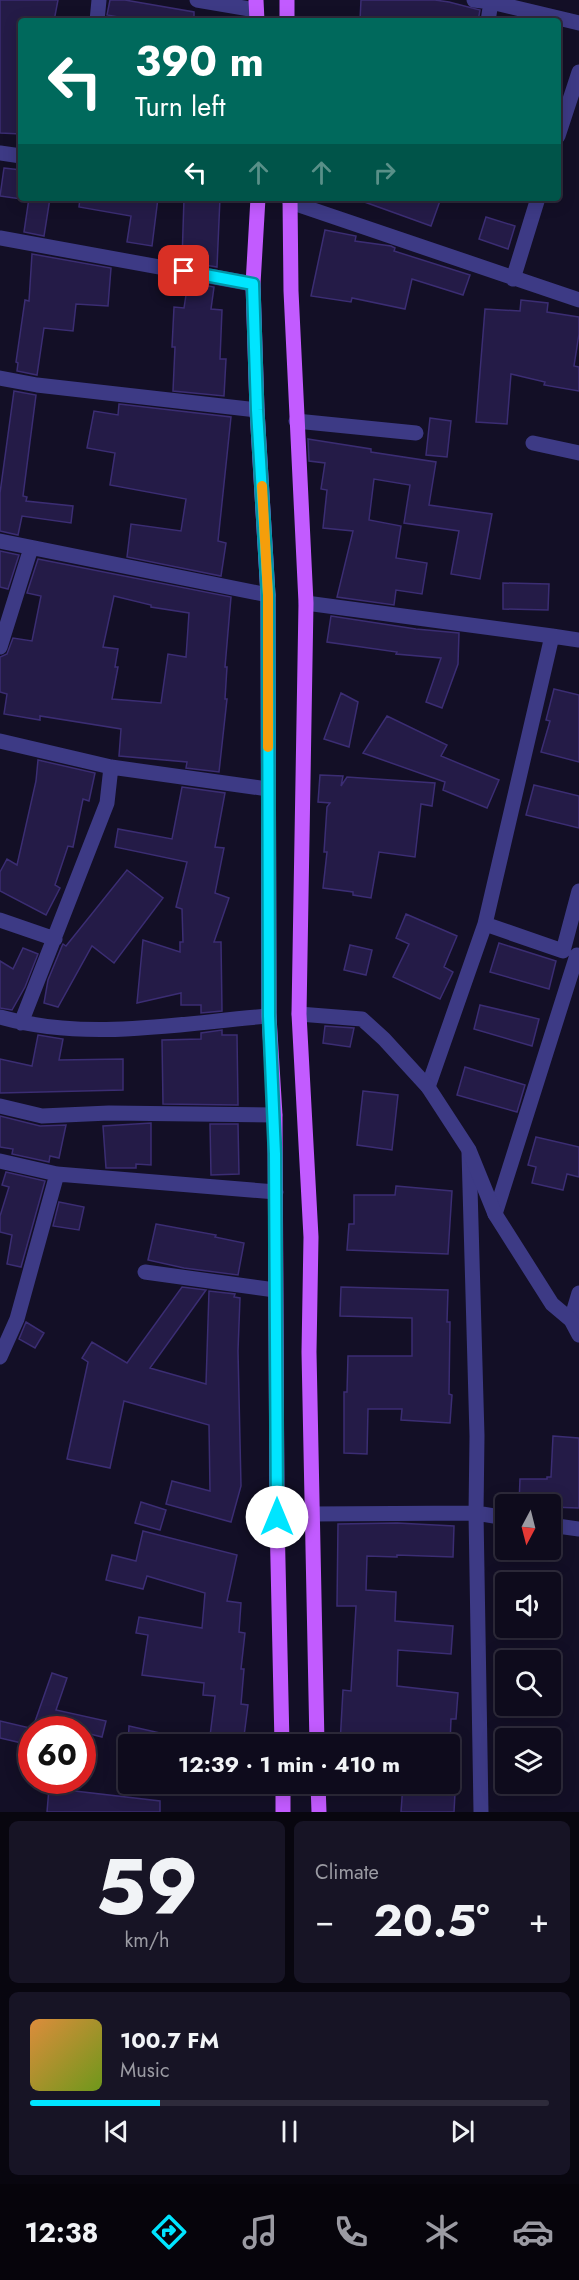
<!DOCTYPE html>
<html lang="en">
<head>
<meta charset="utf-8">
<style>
  :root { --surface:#0e0b1c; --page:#171425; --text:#f1f3f6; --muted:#9b9ba3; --line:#2e2b3b; --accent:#00e5ff }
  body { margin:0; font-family:Jost,sans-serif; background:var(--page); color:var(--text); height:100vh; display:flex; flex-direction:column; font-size:22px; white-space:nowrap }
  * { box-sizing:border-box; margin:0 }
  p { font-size:20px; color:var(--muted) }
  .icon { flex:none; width:33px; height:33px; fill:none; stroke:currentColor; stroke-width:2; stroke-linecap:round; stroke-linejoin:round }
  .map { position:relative; height:1812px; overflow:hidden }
  .details { display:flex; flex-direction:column; gap:9px; padding:9px; background:#08060f; flex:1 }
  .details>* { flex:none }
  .hud { position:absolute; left:18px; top:18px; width:543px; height:183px; border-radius:6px; box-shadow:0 3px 15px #0003,0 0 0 2px var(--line); background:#00695c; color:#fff; overflow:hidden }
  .needle { width:39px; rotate:187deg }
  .buttons { position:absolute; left:495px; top:1494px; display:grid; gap:12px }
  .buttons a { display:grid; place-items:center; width:66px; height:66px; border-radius:6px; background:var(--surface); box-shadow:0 3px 15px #0003,0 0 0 2px var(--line); font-size:30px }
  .speed { position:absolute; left:18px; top:1716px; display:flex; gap:12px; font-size:30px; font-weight:700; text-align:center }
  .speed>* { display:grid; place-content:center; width:78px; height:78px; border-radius:50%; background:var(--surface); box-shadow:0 3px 15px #0003,0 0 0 2px var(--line); line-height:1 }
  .speed .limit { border:9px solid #d22; background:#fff; color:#111 }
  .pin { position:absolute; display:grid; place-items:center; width:51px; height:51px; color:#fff; margin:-26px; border-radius:12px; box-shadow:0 3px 9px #0006 }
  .me { position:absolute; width:66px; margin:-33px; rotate:0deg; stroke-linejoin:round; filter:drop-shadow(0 0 4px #0008) }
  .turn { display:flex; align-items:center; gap:21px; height:126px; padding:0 18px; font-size:27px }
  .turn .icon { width:78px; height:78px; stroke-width:2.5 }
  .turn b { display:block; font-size:42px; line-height:51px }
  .lanes { display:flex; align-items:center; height:57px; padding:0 18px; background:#0003; justify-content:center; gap:30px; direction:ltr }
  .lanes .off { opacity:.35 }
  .big { font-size:45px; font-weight:700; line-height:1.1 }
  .details .tile { flex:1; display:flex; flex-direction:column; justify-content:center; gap:9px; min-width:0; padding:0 21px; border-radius:9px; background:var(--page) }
  .details .dial { align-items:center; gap:0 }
  .dial b { font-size:78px; line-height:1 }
  .song { display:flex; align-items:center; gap:18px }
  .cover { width:72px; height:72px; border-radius:9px; background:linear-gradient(135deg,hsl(30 70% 55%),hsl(80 70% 35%)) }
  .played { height:6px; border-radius:3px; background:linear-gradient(90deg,var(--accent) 25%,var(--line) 25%) }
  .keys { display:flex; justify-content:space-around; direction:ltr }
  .heat { display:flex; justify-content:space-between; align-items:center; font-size:33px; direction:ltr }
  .details .tiles { flex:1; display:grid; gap:9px; grid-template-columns:1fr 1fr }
  .tile:last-child { grid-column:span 2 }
  .trip { position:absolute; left:118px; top:1734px; width:342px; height:60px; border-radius:6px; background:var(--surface); box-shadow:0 3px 15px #0003,0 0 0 2px var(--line); font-weight:700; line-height:60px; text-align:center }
  .dock { display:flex; height:96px; justify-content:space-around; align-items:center; background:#06040b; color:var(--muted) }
  .dock .icon { width:42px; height:42px }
  .dock .active { color:var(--accent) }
  .dock b { font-size:27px; color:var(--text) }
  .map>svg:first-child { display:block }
  .building { fill:#241b47; stroke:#3b2d73; stroke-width:1.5; fill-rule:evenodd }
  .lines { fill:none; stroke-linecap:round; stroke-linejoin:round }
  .minor { stroke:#3d3a85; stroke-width:15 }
  .tertiary { stroke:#3d3a85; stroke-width:15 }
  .primary { stroke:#c25bff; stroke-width:15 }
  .route-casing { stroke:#0095a6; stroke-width:15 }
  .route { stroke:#00e5ff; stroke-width:10 }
  .slow { stroke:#f59e0b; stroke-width:10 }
</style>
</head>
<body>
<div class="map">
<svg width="579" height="1812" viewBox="0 0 579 1812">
  <rect width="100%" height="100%" fill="#130f26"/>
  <!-- building -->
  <path class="building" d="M0,0H58L54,21H21V134L0,133Z
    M110,0H125L194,12V21H141L107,15Z
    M361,0H435L449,2L480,10L478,21H360Z
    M4,168L21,170V199L0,196Z
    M29,198H50L44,236L24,232Z
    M80,198H158L152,246L127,242L131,216L79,207Z
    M184,198H220L217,267L182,261Z
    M360,198H441L431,226L359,200Z
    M486,217L515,226L508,249L479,239Z
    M325,230L356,236L355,241L391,246L395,248L394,251L470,275L463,295L412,279L405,309L352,298L351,302L311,296Z
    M32,254L111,268L108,306L76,304L73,331L44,328L37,375L17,371L18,363L16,362L25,300L29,301Z
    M188,282L214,287L211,309L222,310L220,359H226L224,396L173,391L175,347H172L174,307L184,308Z
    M521,300L548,303L547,312L579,317V334L574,366L579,367V391L544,385L545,382L511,374L507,424L476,422L485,309L520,311Z
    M14,391L36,395L23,496L27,497L26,501L73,506L71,523L22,516L18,535L0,531V493Z
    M119,404L231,417L218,541L226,543L221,576L127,557L131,524L181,531L186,499L110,485L115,453L87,448L94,411L118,415Z
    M430,418L451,421L447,457L426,455Z
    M308,439L371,449V452L436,462L429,505L492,514L480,579L451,574L459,531L404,523L410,485L374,479L369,520L401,526L396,558L427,563L422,594L396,590L394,605L337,597L353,531L323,528L327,490L321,489L325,463L309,461Z
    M0,551L19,555L8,589L0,587Z
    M38,559L231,597L225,667H227L225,699H227L219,772L186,768L187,762L119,756L121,729L40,716V720L4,714L7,694L0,692V657L7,654L13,638L32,641L41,596L27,593ZM114,596L151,605V607L189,613L186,657L168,654L161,703L112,699L118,667H115L118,649L103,647Z
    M503,583L549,584L548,610L503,609Z
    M331,616L416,629L459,633L458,664L442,708L426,702L441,658L396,654L397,652L327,642Z
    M554,689L579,695V762L541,752L550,721L546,720Z
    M341,693L358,702L349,747L324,739Z
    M387,716L447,745L441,756L499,780L487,808L443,790L445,782L363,753Z
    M38,760L95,773L89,801L83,799L73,847L68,846L55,885L60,888L46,915L0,891V872L7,859L17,865L36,781Z
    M320,775L343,776L341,786L347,777L435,783L432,806L421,804L415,857L379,852L371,898L353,895V892L323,888L327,852H324L327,807L330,803L318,802Z
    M534,785L579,796V828L526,815Z
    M182,787L225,793L215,847L224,848L215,893L229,898L214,942H221L222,1011L201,1013V1005H181V993L137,1003L143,940L180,952V942H183L182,909L176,907L187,862L115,847L118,829L172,839Z
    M127,870L163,898L114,963L92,946L58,1007L44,1003L48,980L62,946L63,944L66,946Z
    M406,914L457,936L444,967L453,972L440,999L393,977L409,944L396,938Z
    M499,943L556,961L549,989L490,972Z
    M350,945L372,950L366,975L344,970Z
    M23,948L38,954L25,987L12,1010L0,1008V961L13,969Z
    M480,1005L539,1019L532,1046L474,1029Z
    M325,1026L354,1028L350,1047L323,1043Z
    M222,1030V1035H237L238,1105L163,1104L162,1040L201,1039V1033Z
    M38,1035L63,1039L59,1060L123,1059V1090L0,1093V1059L32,1066Z
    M465,1067L525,1085L517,1112L457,1095Z
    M363,1091L398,1095L392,1150L357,1145Z
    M0,1116L40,1126L66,1125L59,1158L50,1156L49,1162L12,1154L13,1149L0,1147Z
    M151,1123V1165L136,1164V1168H106L103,1126Z
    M210,1124H238L239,1174L211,1175Z
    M536,1137L579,1147V1177L567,1174L563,1190L532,1183L536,1167L528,1165Z
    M6,1172L45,1181L21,1267L7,1264L12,1235L0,1232V1216L9,1187L2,1185Z
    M396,1186L452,1191L448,1254L347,1250L349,1224H354V1195H395Z
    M59,1202L84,1207L79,1230L53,1226Z
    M156,1224L216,1235L215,1237L244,1243L238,1275L184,1268L148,1260Z
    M182,1287L206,1290L150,1368L206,1384L209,1291L235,1294L234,1297L240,1298L238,1351L241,1486L231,1522L166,1504L172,1481L210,1491L209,1425L124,1401L110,1468L67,1459L88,1362L82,1358L92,1342L127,1363Z
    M341,1287L448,1290L447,1322H450L449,1394L452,1395L450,1423L401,1420L402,1409H368L367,1454L344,1453V1392H347L348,1356H412V1318L340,1316Z
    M26,1322L44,1333L35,1348L19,1339Z
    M553,1436L579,1438V1508L550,1507V1504H519L520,1479H547V1477H551Z
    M141,1502L166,1510L160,1530L135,1523Z
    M397,1523L454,1526L453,1557L397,1555V1557L367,1556L366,1590L396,1592L395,1621L453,1626L451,1654L398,1650L397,1686L458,1693L456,1719H451L450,1744H406L407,1740L370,1736L369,1744H340L343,1690L351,1691L356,1606H337L338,1524Z
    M143,1531L237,1555L227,1601L241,1603L239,1632L245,1633L241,1669H244L241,1704L248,1705L243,1744H209L215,1696L203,1695L204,1683L142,1675L148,1635L136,1633L139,1617L202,1628L205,1593L147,1576L143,1589L106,1580L112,1555L136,1561Z
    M52,1673L67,1678L56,1710L106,1721L102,1737L82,1732V1730H69L50,1726L49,1730H32Z
    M0,1721L30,1728L26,1744L0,1738Z
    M129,1726L178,1737L177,1744H128Z
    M403,1784H452L451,1793H455L454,1812H401Z
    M49,1788L160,1801V1812H47Z"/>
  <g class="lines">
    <!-- minor -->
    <path class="minor" d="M197,0L256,10
      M474,0L491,2V0
      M97,21L99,0
      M488,21L491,2L579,23
      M558,136L579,72
      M0,153L21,156
      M290,202L579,300
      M0,238L253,284
      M513,279L538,198
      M0,378L37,385L257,410
      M296,421L416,433
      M533,443L579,453
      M0,541L268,595
      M306,603L552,636
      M0,647L31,548
      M0,741L111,767L268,789
      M0,920L55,939
      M485,924L563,951L579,891
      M0,1017C87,1042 181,1023 269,1016
      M21,1023L107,803L111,767
      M428,1087L485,924L552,636L579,640
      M0,1106L42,1116L109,1113L275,1115
      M469,1152L477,1436L476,1513L481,1812
      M0,1161L57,1174L276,1192
      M495,1214L577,955
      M145,1272L275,1290
      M571,1320L579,1293
      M0,1357L17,1319L57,1174
      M312,1514L476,1513L506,1518
      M550,1525L579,1529"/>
    <!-- tertiary -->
    <path class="tertiary" d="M299,1014L362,1019L384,1039L428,1087L469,1150L495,1214L552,1304L571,1320L579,1335"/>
    <!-- primary -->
    <path class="primary" d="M256,0L257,21
      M287,21V0
      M258,198L253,284L257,410L268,595L269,1016L275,1115L277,1517L282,1744
      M290,198L291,291L306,603L299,1014L311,1237L309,1352L317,1744
      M283,1784V1812
      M318,1784L319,1812"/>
  </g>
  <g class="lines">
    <defs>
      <path id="route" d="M184,271L253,284L257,410L268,595L269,1016L275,1154L277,1517"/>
    </defs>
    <!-- route casing -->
    <use href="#route" class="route-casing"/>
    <!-- route -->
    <use href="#route" class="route"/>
    <!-- slow -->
    <path class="slow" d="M262,486L268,595V747"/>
  </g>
</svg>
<div class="buttons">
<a><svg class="needle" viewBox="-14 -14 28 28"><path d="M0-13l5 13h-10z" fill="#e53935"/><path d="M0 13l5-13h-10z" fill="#9b9ba3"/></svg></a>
<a><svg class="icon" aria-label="sound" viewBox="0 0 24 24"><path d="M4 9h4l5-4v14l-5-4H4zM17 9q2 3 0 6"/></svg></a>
<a><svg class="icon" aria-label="search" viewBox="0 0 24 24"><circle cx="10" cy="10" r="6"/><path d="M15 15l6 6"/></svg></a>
<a><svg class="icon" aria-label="layers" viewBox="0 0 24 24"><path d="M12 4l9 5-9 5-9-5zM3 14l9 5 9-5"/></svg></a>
</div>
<div class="speed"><div class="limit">60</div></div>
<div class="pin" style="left:184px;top:271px;background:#d93025"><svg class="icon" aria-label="arrive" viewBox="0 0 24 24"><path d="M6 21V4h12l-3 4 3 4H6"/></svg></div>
<svg class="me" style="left:277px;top:1517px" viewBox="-20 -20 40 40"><circle r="19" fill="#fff"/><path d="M0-13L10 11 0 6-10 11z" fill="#00e5ff"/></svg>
<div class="trip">12:39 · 1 min · 410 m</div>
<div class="hud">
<div class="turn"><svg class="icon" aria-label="left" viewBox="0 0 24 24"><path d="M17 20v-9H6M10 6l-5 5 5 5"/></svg><div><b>390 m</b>Turn left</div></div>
<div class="lanes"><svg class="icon" aria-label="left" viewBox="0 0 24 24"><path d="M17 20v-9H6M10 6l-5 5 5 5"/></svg><svg class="icon off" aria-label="ahead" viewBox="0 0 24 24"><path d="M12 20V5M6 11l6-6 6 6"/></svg><svg class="icon off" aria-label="ahead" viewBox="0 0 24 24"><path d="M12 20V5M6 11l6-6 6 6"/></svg><svg class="icon off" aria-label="right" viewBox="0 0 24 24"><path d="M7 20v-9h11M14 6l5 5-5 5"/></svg></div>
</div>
</div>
<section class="details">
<div class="tiles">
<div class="tile dial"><b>59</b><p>km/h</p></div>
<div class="tile"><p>Climate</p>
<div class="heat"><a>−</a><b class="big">20.5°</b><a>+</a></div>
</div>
<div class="tile">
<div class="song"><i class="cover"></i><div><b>100.7 FM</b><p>Music</p></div></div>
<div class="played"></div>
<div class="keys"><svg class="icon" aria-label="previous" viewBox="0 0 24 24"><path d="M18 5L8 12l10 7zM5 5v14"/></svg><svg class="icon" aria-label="pause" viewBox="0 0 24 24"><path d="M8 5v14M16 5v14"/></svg><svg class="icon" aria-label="next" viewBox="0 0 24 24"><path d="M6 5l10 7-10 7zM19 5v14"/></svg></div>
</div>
</div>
</section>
<nav class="dock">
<b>12:38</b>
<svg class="icon active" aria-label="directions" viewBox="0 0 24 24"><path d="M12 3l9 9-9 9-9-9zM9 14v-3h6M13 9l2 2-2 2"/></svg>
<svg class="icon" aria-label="music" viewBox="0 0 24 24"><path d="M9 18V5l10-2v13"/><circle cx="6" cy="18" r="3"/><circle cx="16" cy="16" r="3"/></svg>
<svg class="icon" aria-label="phone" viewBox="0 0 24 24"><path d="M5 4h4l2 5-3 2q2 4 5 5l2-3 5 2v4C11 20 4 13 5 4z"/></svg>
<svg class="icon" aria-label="climate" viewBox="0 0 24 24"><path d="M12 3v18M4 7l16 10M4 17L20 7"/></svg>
<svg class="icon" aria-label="car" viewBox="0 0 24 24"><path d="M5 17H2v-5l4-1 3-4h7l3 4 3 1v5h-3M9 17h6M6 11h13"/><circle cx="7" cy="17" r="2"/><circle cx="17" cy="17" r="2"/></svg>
</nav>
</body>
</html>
